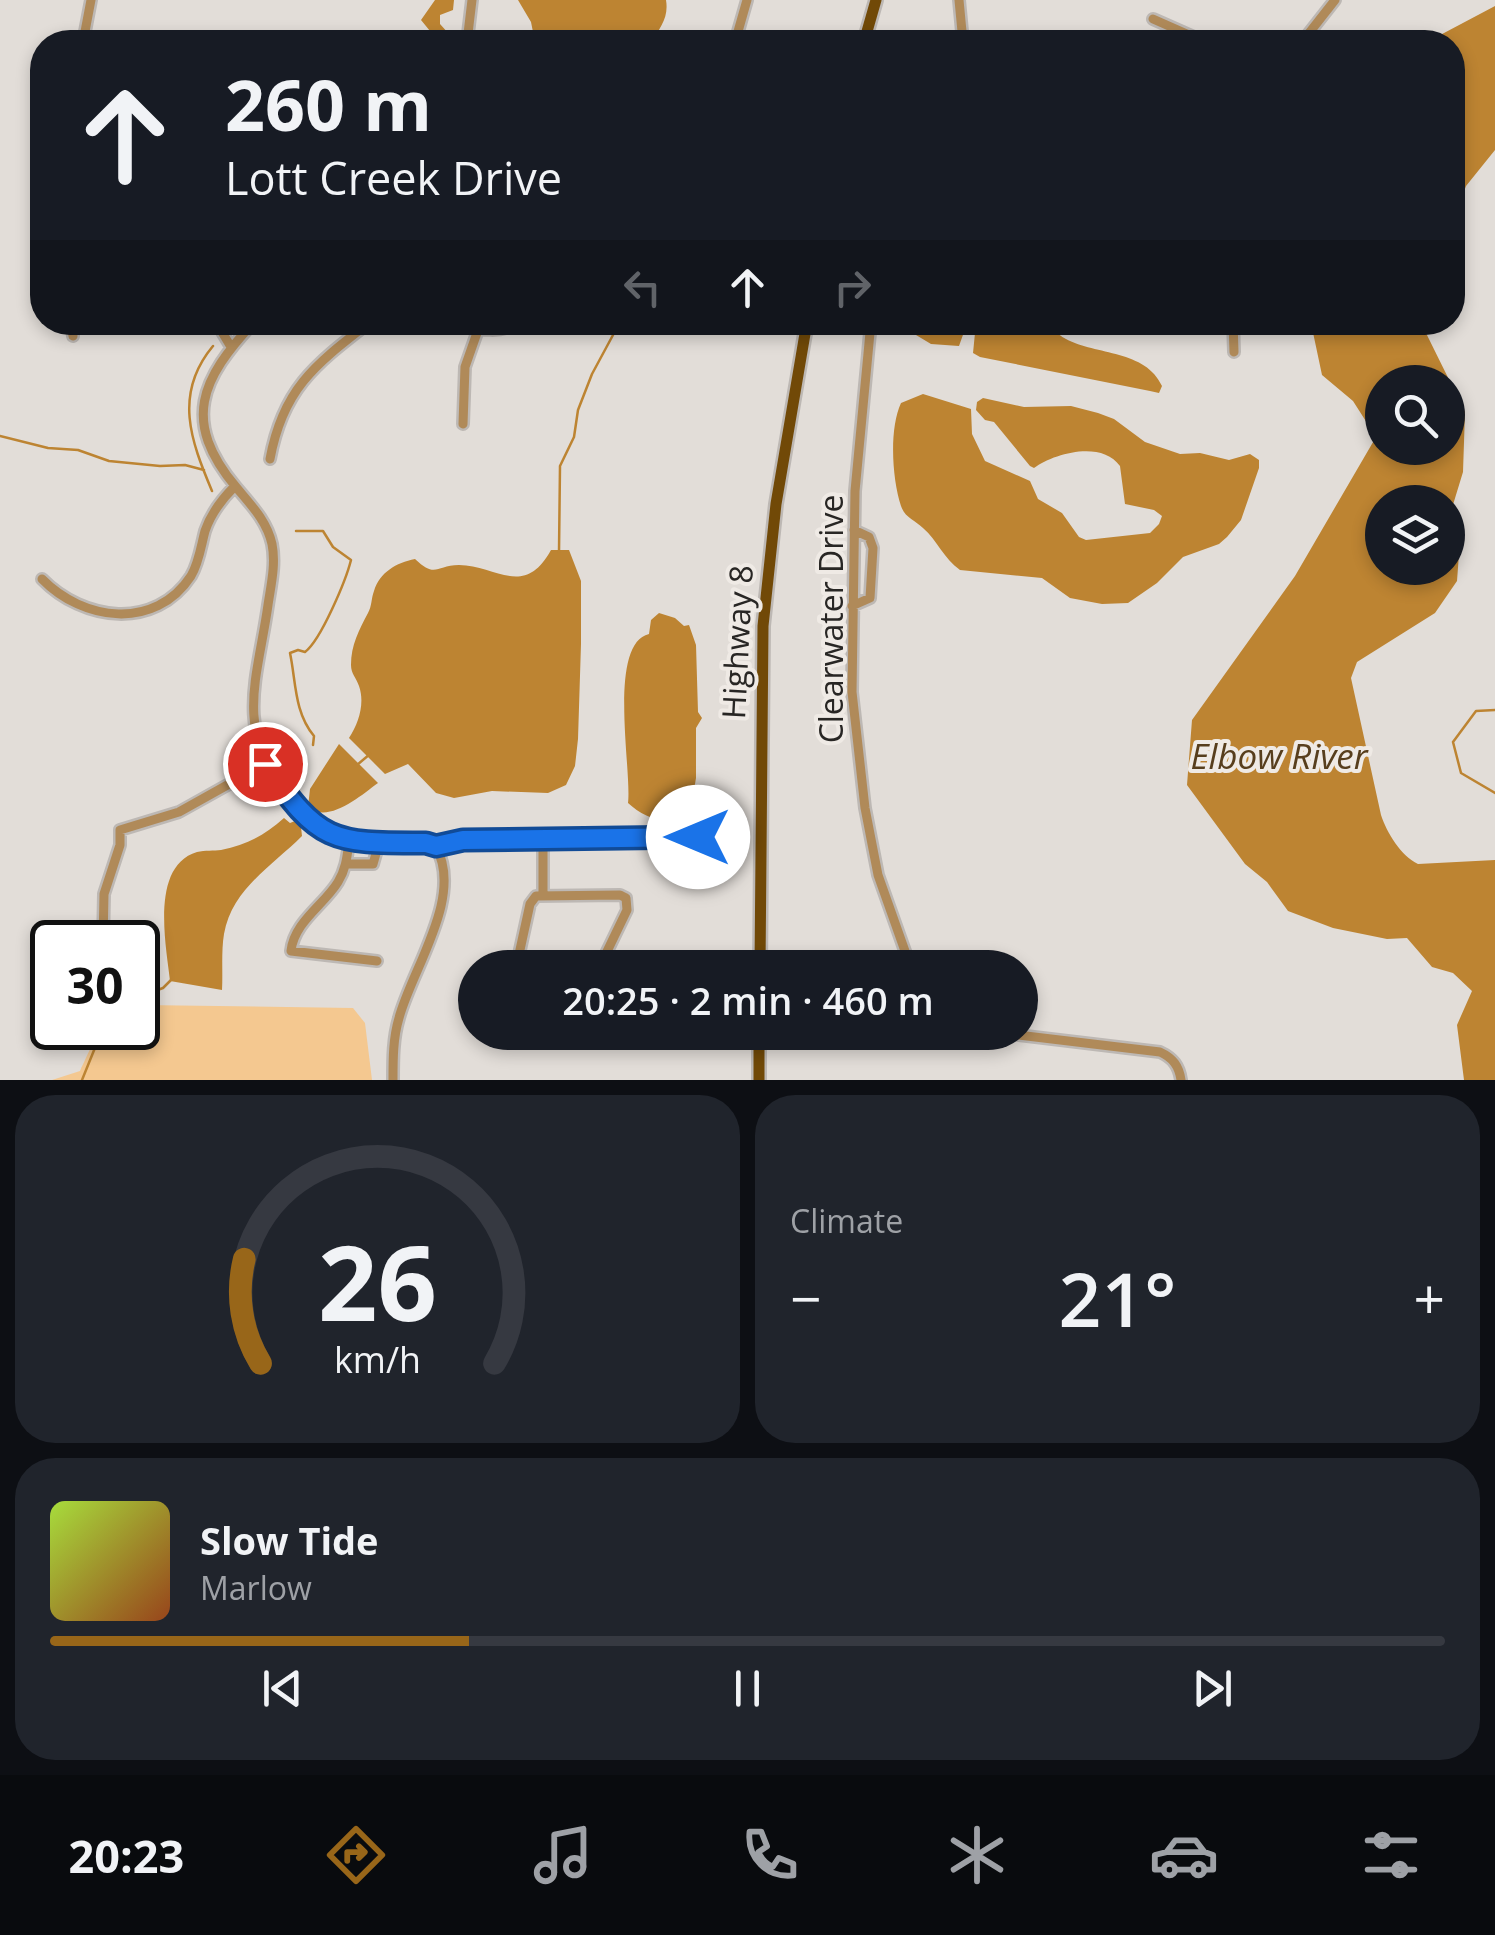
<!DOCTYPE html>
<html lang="en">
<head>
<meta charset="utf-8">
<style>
  :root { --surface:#171b24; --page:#20242c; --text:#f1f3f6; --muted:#9ea1a6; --line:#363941; --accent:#986619 }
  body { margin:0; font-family:"Open Sans",sans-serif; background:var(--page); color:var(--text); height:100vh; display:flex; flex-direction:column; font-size:38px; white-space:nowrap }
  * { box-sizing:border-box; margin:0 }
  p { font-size:32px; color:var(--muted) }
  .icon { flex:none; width:55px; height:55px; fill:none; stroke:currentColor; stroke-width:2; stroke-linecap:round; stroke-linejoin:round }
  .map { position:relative; height:1080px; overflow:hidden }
  .panel { display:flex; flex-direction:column; gap:15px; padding:15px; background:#0d0f14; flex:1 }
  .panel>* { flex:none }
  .hud { position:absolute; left:30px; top:30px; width:1435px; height:305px; border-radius:40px; box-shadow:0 5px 15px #0003; background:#171b24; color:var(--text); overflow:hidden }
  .controls { position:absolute; left:1365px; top:365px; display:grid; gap:20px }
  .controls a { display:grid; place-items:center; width:100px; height:100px; border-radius:50%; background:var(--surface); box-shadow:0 5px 15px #0003; font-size:50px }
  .speed { position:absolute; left:30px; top:920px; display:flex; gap:20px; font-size:50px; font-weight:700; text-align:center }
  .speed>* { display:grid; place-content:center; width:130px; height:130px; border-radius:50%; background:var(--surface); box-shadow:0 5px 15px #0003; line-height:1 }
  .speed .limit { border:5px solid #111; border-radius:15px; background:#fff; color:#111 }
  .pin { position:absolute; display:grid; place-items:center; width:85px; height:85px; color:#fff; margin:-42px; border:5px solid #fff; border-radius:50%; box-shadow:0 2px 10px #0007 }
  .me { position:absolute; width:110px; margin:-55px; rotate:270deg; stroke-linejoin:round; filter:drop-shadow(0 0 8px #0008) }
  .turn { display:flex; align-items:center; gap:35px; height:210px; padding:0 30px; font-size:45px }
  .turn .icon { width:130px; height:130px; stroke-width:2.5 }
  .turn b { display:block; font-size:70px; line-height:85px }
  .lanes { display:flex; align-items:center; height:95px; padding:0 30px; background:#0003; justify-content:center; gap:50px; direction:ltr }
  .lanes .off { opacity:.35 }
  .big { font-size:75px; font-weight:600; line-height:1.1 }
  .panel .widget { flex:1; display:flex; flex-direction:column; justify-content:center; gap:15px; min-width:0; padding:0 35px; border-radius:40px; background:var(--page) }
  .panel .dial { align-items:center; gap:0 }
  .dial svg { height:260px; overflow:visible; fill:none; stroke:var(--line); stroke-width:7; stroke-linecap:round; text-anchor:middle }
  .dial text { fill:var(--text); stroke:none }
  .song { display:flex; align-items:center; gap:30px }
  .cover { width:120px; height:120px; border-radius:15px; background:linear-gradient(135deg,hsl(80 70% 55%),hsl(20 70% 35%)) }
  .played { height:10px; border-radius:5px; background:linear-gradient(90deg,var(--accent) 30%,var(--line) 30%) }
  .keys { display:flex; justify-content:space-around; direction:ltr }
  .heat { display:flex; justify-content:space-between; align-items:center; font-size:55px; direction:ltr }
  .panel .tiles { flex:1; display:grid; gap:15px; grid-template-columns:1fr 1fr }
  .widget:last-child { grid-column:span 2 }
  .trip { position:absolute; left:458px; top:950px; width:580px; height:100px; border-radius:50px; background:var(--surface); box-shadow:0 5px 15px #0003; font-weight:600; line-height:100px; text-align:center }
  .menu { display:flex; height:160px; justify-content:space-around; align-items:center; background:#090b0e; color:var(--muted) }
  .menu .icon { width:70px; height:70px }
  .menu .on { color:var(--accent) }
  .menu b { font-size:45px; color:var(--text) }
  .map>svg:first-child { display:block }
  .green { fill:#f4c890 }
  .water { fill:#bd8432; fill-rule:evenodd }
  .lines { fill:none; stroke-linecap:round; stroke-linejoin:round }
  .stream { stroke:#bd8432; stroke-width:2.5 }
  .minor-casing { stroke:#bdb8b4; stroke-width:14 }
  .major-casing { stroke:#bdb8b4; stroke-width:16 }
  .minor { stroke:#b08a59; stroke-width:9 }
  .major { stroke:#714907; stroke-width:11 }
  .route-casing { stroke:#114b97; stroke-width:25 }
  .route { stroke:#1a73e8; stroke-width:18 }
  .labels { text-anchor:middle; stroke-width:8; stroke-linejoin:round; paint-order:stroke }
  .street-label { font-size:32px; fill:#282624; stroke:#efeae5 }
  .water-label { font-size:35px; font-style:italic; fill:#573e1d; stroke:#efeae5 }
</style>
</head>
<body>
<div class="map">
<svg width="1495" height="1080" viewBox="0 0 1495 1080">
  <rect width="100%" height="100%" fill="#e2ddd8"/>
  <!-- green -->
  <path class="green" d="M142,1005L353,1008L365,1023L372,1080H52L80,1071C98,1034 94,1028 138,1028V1008Z"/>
  <!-- water -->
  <path class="water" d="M435,0H454L453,10L440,15V24L449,34L445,42H439L421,20Z
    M518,0H666C669,18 660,28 651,42H535L531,22Z
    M1495,6V150L1466,186L1453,221L1452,42H1427Z
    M916,323H962L964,332L959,346L931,344L916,335Z
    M976,323C996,322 1019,320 1039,322C1050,324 1056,334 1066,339C1096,355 1146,350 1162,386L1159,393L1150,391L980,357L973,353Z
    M1311,323H1423V327L1465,412L1463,472L1452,508L1459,554L1457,581L1435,613L1357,662L1351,678L1381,815C1387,833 1401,856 1418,864L1495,860V1080H1464L1457,1025L1472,991L1453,973L1432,967L1407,938L1387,939L1333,928L1288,911L1267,882L1245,864L1187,785L1192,720L1295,576L1376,437L1353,401L1322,375ZM1382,382H1448V448H1382ZM1382,502H1448V568H1382Z
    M923,394L971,409L972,434L985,461L1030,481L1038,499L1062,513L1079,537L1086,540L1150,533L1159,524L1162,516L1154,510L1125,504L1120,466C1102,440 1054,453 1034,468L1030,466L994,422L985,420L976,410L977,402L983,398L1024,407L1071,406L1098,413L1114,419L1145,442L1180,454L1200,453L1229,460L1250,454L1259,460V468L1241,520L1227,537L1219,544L1183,557L1157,583L1128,603L1102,604L1070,598L1042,578L960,570C944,559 937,540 923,528C915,520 905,518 901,506C892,479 889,429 901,403Z
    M551,550H569L581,581V644L578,739L575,766L566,785L548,793L492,791L454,798L436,793L408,764L385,774L349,738C359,723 365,703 359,686C356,677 351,674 351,665C351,645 359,630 368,613C372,606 371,599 374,591C380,572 396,563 415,559C436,579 436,565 459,565C496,565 524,599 551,550Z
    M659,613L675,618L684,626L689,625L696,645L698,712L702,718L696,728V778L690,814C669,828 644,818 628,803C632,770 607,644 649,634L651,620Z
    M339,744L378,783C359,797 328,824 308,807L310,789Z
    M284,818L290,823L295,821L301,827L302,836C272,866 232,889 224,934C221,952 223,972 222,990L170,981C166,945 150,866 197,852C205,850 214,851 221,850C247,845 265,835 284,818Z"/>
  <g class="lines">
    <!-- stream -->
    <path class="stream" d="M0,436L48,448L78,450L109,461L160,466L185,465L204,470
      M212,491C191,441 173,394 213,346
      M296,531H323L333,547L351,560C346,580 321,640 305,652L298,650L290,653C296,681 294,712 314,736L313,745
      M559,552L560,466L574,437L578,410L592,374L620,322
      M1495,710L1476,711L1453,742L1461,773L1495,793
      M357,765L370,754
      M138,997L163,988L171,980
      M82,1080L103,1028"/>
    <defs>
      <path id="minor" d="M959,0L963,42
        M1153,19L1205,42
        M83,42L91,0
        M467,42L472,0
        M735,42L747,0
        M1302,42L1335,0
        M71,322L73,336
        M216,322L231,347
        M254,322C201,379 181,421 236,487C251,505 267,521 272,544C276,564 271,585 268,605C258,676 236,723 280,787C323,849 357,843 426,843L436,847C464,897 412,969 399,1018C393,1038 393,1059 393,1080
        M459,322C481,331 500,334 521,322
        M871,322L855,491L852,692L865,808L878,875L911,968
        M1233,322L1234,352
        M463,424L465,367L478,330
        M270,459C283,388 316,364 370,322
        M42,579C83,621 155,631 191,576C199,563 201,546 205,531C211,513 222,499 235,486
        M852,606L870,598L873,548L869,537L854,530
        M543,838V895
        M349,842C347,857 346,869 338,882C324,905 294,922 291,951L377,961
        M436,847L463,839L698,837
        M347,864H373L379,843
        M103,942L104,894L120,845V830L179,812L265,764
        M516,968L530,904L536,896L620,895L626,898L627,910L599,968
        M993,1032L1160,1052C1173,1058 1179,1066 1181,1080"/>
      <path id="major" d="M864,42L876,0
        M760,968L763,626L776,504L807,322
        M759,1080V1032"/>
    </defs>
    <!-- minor casing -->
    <use href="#minor" class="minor-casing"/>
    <!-- major casing -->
    <use href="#major" class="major-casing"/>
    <!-- minor -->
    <use href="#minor" class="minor"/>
    <!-- major -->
    <use href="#major" class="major"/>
  </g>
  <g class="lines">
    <defs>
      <path id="route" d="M265,764C320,844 332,843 426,843L436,846L463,840L698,837"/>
    </defs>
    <!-- route casing -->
    <use href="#route" class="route-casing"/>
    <!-- route -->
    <use href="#route" class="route"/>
  </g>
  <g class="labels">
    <!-- street labels -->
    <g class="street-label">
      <text transform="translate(832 619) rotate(-90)" y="11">Clearwater Drive</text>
      <text transform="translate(738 642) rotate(-87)" y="11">Highway 8</text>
    </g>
    <!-- water labels -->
    <g class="water-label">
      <text x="1279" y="769">Elbow River</text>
    </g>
  </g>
</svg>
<div class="controls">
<a><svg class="icon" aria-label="search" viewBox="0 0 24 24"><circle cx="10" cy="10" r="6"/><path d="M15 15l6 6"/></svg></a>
<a><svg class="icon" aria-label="layers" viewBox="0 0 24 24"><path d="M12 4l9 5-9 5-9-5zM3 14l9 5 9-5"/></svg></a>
</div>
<div class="speed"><div class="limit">30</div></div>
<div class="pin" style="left:265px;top:764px;background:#d93025"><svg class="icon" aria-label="arrive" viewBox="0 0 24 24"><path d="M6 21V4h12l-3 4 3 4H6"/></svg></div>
<svg class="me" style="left:698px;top:837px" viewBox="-20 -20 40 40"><circle r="19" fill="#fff"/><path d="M0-13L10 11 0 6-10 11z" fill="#1a73e8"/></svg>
<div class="trip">20:25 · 2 min · 460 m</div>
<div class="hud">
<div class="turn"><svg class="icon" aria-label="ahead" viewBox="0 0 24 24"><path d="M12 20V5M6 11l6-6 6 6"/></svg><div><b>260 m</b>Lott Creek Drive</div></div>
<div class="lanes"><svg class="icon off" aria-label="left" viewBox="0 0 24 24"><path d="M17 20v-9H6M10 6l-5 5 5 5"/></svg><svg class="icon" aria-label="ahead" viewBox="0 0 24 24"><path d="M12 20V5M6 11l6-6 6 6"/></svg><svg class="icon off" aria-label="right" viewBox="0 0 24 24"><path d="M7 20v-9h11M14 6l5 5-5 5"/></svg></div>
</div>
</div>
<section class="panel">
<div class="tiles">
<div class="widget dial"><svg viewBox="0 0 100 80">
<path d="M14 69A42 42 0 1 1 86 69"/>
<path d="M14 69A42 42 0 0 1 9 37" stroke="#986619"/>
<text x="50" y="56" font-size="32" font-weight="700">26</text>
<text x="50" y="72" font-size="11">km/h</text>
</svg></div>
<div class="widget"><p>Climate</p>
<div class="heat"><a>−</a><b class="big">21°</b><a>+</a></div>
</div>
<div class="widget">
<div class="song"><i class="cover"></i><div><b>Slow Tide</b><p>Marlow</p></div></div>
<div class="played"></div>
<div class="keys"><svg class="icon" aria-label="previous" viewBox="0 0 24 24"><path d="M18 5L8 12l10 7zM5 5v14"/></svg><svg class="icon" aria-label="pause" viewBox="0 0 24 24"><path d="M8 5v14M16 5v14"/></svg><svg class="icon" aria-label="next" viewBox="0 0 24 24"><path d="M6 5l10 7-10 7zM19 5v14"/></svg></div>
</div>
</div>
</section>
<nav class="menu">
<b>20:23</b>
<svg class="icon on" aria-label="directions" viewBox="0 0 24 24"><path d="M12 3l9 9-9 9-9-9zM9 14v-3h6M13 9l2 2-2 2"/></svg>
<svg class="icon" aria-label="music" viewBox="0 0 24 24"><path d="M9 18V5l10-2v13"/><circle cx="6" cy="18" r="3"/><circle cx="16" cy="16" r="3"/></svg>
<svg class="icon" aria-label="phone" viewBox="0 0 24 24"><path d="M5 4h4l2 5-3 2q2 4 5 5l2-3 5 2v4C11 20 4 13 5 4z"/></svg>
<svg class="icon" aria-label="climate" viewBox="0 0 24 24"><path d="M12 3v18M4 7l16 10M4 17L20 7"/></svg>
<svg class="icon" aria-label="car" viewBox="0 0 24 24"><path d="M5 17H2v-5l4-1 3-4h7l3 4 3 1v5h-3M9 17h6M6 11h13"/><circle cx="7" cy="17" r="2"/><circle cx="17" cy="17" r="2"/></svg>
<svg class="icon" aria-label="filters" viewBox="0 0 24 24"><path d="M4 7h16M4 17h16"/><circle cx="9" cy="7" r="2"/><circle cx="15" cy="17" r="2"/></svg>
</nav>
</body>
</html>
